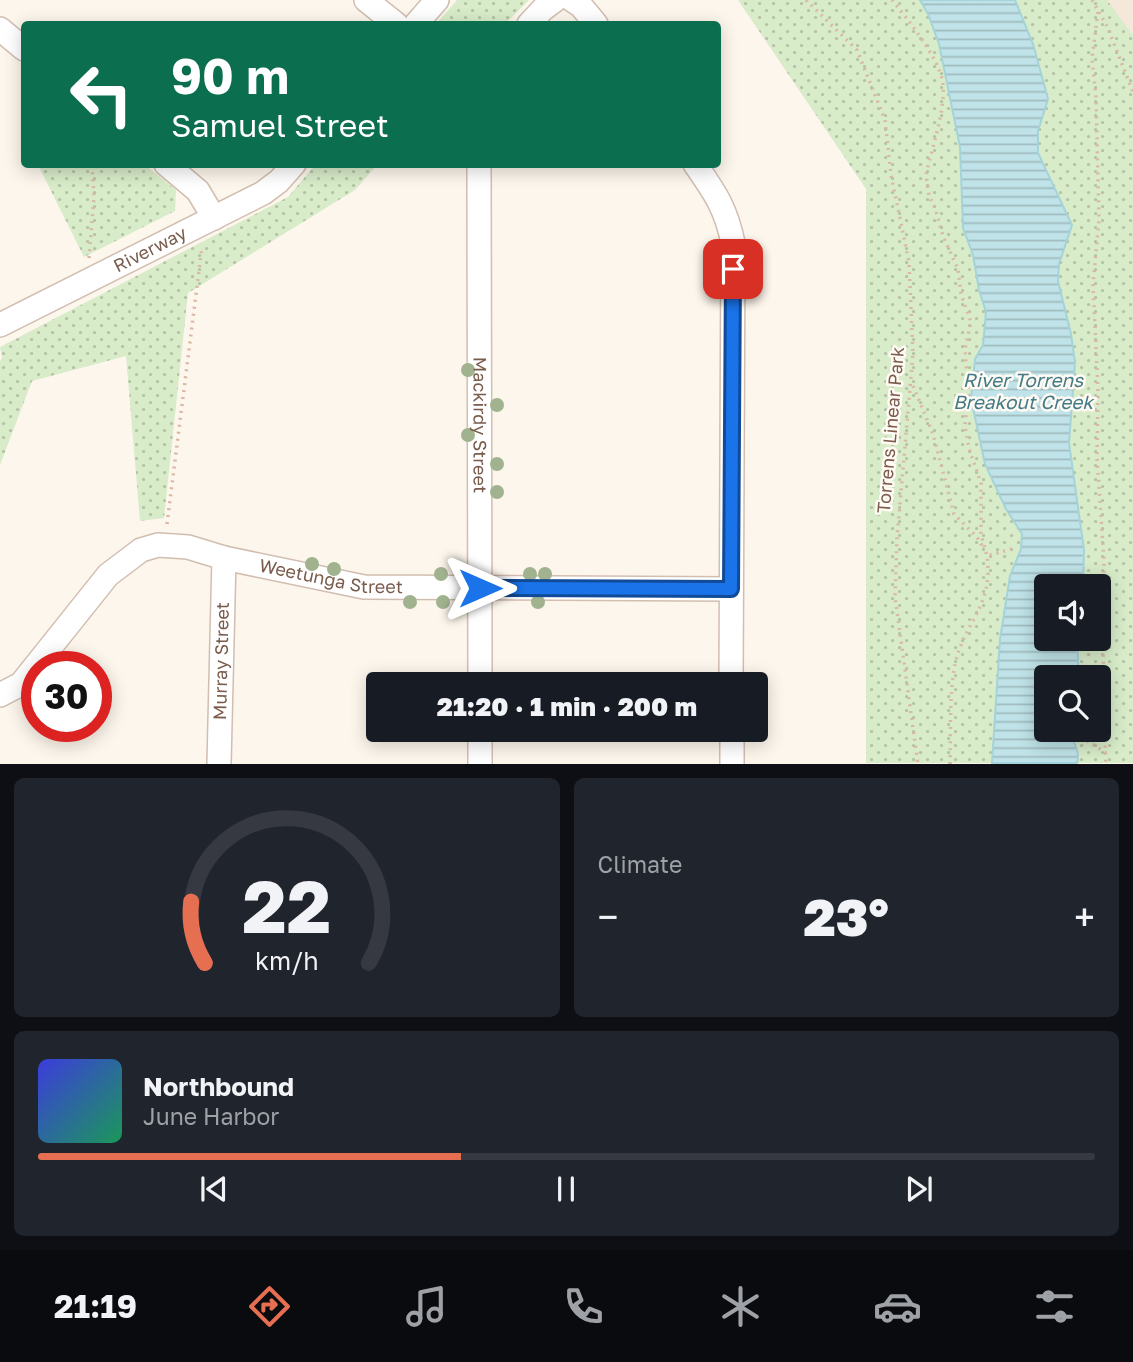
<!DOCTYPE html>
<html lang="en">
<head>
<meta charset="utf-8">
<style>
  :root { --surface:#171b24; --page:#20242c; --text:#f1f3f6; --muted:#9ea1a6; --line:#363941; --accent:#e76f51 }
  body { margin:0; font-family:"Golos Text",sans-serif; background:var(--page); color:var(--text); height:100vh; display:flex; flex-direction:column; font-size:26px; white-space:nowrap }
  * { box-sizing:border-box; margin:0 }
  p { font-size:23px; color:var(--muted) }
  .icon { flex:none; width:38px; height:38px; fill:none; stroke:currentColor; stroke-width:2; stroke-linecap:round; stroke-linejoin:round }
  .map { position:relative; height:764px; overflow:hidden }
  .drawer { display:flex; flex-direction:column; gap:14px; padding:14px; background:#0d0f14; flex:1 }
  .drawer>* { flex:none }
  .guide { position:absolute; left:21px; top:21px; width:700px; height:147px; border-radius:7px; box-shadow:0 4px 18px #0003; background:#0b6e4f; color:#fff; overflow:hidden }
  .controls { position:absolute; left:1034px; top:574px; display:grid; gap:14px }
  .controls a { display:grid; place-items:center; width:77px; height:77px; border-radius:7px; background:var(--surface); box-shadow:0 4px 18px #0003; font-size:35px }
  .speed { position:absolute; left:21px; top:651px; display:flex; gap:14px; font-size:35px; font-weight:700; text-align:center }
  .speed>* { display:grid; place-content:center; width:91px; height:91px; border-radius:50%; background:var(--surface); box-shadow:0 4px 18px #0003; line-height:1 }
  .speed .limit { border:10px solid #d22; background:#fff; color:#111 }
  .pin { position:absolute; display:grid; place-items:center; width:60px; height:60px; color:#fff; margin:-30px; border-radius:14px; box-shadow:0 4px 10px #0006 }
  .me { position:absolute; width:77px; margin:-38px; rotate:90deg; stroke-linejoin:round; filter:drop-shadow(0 0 5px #0008) }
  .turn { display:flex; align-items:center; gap:24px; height:147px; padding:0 35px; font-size:32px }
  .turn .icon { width:91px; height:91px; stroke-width:2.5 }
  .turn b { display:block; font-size:49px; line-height:60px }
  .big { font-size:52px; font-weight:800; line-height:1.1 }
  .drawer .card { flex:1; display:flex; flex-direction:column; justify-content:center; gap:10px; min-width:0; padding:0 24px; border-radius:10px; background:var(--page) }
  .drawer .dial { align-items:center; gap:0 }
  .dial svg { height:182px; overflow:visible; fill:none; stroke:var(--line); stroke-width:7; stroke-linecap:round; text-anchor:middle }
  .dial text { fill:var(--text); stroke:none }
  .song { display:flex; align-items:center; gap:21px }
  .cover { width:84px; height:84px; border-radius:10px; background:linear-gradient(135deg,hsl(240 70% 55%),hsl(150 70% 35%)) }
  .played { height:7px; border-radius:4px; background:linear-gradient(90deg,var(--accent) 40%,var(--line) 40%) }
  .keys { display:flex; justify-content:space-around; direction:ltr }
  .heat { display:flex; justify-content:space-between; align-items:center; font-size:38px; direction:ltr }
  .drawer .tiles { flex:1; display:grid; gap:14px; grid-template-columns:1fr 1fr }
  .card:last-child { grid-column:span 2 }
  .trip { position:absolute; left:366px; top:672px; width:402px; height:70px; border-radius:7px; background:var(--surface); box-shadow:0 4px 18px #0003; font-weight:800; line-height:70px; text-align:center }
  .tabs { display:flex; height:112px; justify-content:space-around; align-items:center; background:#090b0e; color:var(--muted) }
  .tabs .icon { width:49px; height:49px }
  .tabs .selected { color:var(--accent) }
  .tabs b { font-size:32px; color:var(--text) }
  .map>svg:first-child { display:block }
  .residential { fill:#f5e8da }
  .park { fill:url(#park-dots); fill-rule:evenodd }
  .water { fill:url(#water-rules); stroke:#a5d3da; stroke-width:2 }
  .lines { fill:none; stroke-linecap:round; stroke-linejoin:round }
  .street-casing { stroke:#d1beb0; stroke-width:26 }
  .path { stroke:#d9b8a5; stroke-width:3.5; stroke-dasharray:2 5; stroke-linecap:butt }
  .street { stroke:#fff; stroke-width:23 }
  .tree { fill:#a0b28e }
  .route-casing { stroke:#114b97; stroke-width:18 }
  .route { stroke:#1a73e8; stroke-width:12 }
  .labels { text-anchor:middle; stroke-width:5; stroke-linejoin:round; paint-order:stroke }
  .street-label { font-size:18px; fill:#7a5c4d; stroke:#fffaf3 }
  .water-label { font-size:19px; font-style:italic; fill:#437c86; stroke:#fffaf3 }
</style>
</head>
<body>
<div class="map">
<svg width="1133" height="764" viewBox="0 0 1133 764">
  <defs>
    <pattern id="park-dots" width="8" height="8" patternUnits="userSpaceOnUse" patternTransform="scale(1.75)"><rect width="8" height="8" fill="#d8ecc9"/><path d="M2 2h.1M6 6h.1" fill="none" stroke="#b4c2a5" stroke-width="1.8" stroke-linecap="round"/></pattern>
    <pattern id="water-rules" width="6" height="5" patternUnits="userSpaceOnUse" patternTransform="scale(1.75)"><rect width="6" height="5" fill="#bfe3e8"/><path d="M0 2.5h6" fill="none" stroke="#a0bbbe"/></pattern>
  </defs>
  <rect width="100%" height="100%" fill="#fdf6ec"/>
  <!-- residential -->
  <path class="residential" d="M1107,0H1133V35Z"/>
  <!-- park -->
  <path class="park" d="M457,0H529L505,24H436Z
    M738,0H1107L1133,35V763H866V189ZM1046,586H1099V639H1046ZM1046,677H1099V730H1046Z
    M316,164L377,165L355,190L188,293L164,518L140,521L126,356L32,381L0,465V361L2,358L0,347L288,197Z
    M38,165H145L176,190L175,211L84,257Z"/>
  <!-- water -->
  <path class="water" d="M920,0H1015L1033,44L1048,99L1038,131V153L1072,225L1059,264L1058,281L1071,334L1075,362L1069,443L1084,550L1083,586H1046V639H1078V677H1046V730H1070C1072,743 1081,750 1077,763H992L1000,639L1010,576L1021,549L1022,534L1006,509L985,464L971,399L975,359L983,345L986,312L979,290L973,255L963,228L960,147L939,44L928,14Z"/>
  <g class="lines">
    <defs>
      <g id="street">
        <path d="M366,0L396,24"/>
        <path d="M572,0L581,6L596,24"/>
        <path d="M416,24L437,0"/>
        <path d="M529,24L543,9L555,0"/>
        <path d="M0,29L24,49"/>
        <path d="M166,164L198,191L214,218"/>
        <path id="s1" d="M479,164L480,684"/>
        <path d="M695,164C715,193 726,208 733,243L731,684"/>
        <path id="s2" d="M0,325L263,193L279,181L294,164"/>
        <path id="s3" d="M0,695L21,684L108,575L141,550L158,545L188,547L224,558L364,587L731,589"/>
        <path d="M732,730V764"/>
        <path id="s4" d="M219,764L224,558"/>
        <path d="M480,764V730"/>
      </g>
    </defs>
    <!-- street casing -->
    <use href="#street" class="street-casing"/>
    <!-- path -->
    <path class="path" d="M806,0L857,50L885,120L891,175L909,262L913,354L897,538L895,597L918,764
      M892,0C908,20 940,59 943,84C945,114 932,146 926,175L929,196L935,208L943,236L958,269L961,294L971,322L965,349L968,392L965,426L969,449L981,483V534L987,556L1015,548
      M1092,0L1107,26L1133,92
      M1098,12L1092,58L1096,97L1099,220L1093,284L1098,389L1097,458L1104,560L1103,697L1106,764
      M89,258L94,197L92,164
      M913,386L933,434L954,514L977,537L984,549
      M167,524L202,247
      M1078,730L1086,740L1106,753
      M950,764C951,731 949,696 955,664C964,622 994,606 987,556"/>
    <!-- street -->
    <use href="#street" class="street"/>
  </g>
  <!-- trees -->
  <g class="tree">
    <circle cx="468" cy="370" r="7"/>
    <circle cx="497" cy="405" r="7"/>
    <circle cx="468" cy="435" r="7"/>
    <circle cx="497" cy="464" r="7"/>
    <circle cx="497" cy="492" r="7"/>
    <circle cx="312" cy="564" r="7"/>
    <circle cx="334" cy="569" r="7"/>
    <circle cx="441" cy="574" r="7"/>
    <circle cx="530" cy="574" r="7"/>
    <circle cx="545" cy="574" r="7"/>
    <circle cx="410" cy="602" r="7"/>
    <circle cx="443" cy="602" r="7"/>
    <circle cx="538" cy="602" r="7"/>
  </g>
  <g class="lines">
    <defs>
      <path id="route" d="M480,588L731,589L733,269"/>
    </defs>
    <!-- route casing -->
    <use href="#route" class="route-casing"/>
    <!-- route -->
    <use href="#route" class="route"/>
  </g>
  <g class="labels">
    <!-- street labels -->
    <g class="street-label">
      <text dy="6" stroke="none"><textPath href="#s2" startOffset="168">Riverway</textPath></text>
      <text dy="6" stroke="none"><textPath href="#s1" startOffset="261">Mackirdy Street</textPath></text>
      <text transform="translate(891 430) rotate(-85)" y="6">Torrens Linear Park</text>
      <text dy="6" stroke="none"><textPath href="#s3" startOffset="399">Weetunga Street</textPath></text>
      <text dy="6" stroke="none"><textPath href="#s4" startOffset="103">Murray Street</textPath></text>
    </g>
    <!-- water labels -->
    <g class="water-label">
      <text x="1023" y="387">River Torrens<tspan x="1023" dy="22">Breakout Creek</tspan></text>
    </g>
  </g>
</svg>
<div class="controls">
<a><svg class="icon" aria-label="sound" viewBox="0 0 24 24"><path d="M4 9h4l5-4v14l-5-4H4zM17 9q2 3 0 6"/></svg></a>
<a><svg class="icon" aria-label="search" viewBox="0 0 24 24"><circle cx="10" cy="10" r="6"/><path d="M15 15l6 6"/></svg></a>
</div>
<div class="speed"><div class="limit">30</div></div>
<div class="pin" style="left:733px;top:269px;background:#d93025"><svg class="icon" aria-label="arrive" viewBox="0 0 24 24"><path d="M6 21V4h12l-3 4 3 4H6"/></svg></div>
<svg class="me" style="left:480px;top:588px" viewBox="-20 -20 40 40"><path d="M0-17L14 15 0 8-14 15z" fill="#1a73e8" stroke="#fff" stroke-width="4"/></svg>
<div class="trip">21:20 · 1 min · 200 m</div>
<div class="guide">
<div class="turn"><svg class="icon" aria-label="left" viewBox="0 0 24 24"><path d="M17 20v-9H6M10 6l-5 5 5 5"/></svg><div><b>90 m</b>Samuel Street</div></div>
</div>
</div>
<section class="drawer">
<div class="tiles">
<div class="card dial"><svg viewBox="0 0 100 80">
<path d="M14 69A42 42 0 1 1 86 69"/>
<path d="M14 69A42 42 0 0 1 8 42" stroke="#e76f51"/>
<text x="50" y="56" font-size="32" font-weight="700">22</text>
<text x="50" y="72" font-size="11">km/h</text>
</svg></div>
<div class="card"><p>Climate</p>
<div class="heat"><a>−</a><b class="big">23°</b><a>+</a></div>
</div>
<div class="card">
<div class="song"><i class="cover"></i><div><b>Northbound</b><p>June Harbor</p></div></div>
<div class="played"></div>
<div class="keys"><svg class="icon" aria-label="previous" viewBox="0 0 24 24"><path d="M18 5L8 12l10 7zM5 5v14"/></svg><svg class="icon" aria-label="pause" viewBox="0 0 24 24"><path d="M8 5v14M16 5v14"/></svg><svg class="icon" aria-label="next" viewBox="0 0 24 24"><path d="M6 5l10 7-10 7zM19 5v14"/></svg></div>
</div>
</div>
</section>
<nav class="tabs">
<b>21:19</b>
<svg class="icon selected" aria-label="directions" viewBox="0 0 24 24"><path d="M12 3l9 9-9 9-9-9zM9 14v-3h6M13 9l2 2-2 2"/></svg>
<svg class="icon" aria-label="music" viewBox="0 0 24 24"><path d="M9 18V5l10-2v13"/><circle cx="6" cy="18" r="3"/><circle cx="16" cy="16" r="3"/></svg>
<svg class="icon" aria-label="phone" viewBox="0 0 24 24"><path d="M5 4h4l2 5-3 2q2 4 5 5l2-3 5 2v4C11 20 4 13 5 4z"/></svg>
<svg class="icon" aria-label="climate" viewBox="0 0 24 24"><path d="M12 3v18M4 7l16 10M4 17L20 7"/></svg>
<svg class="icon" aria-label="car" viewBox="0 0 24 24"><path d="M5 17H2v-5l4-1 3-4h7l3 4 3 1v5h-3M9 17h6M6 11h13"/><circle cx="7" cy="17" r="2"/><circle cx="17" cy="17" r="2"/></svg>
<svg class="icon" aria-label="filters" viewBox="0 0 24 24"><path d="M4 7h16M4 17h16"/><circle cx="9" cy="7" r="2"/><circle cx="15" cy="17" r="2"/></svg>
</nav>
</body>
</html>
